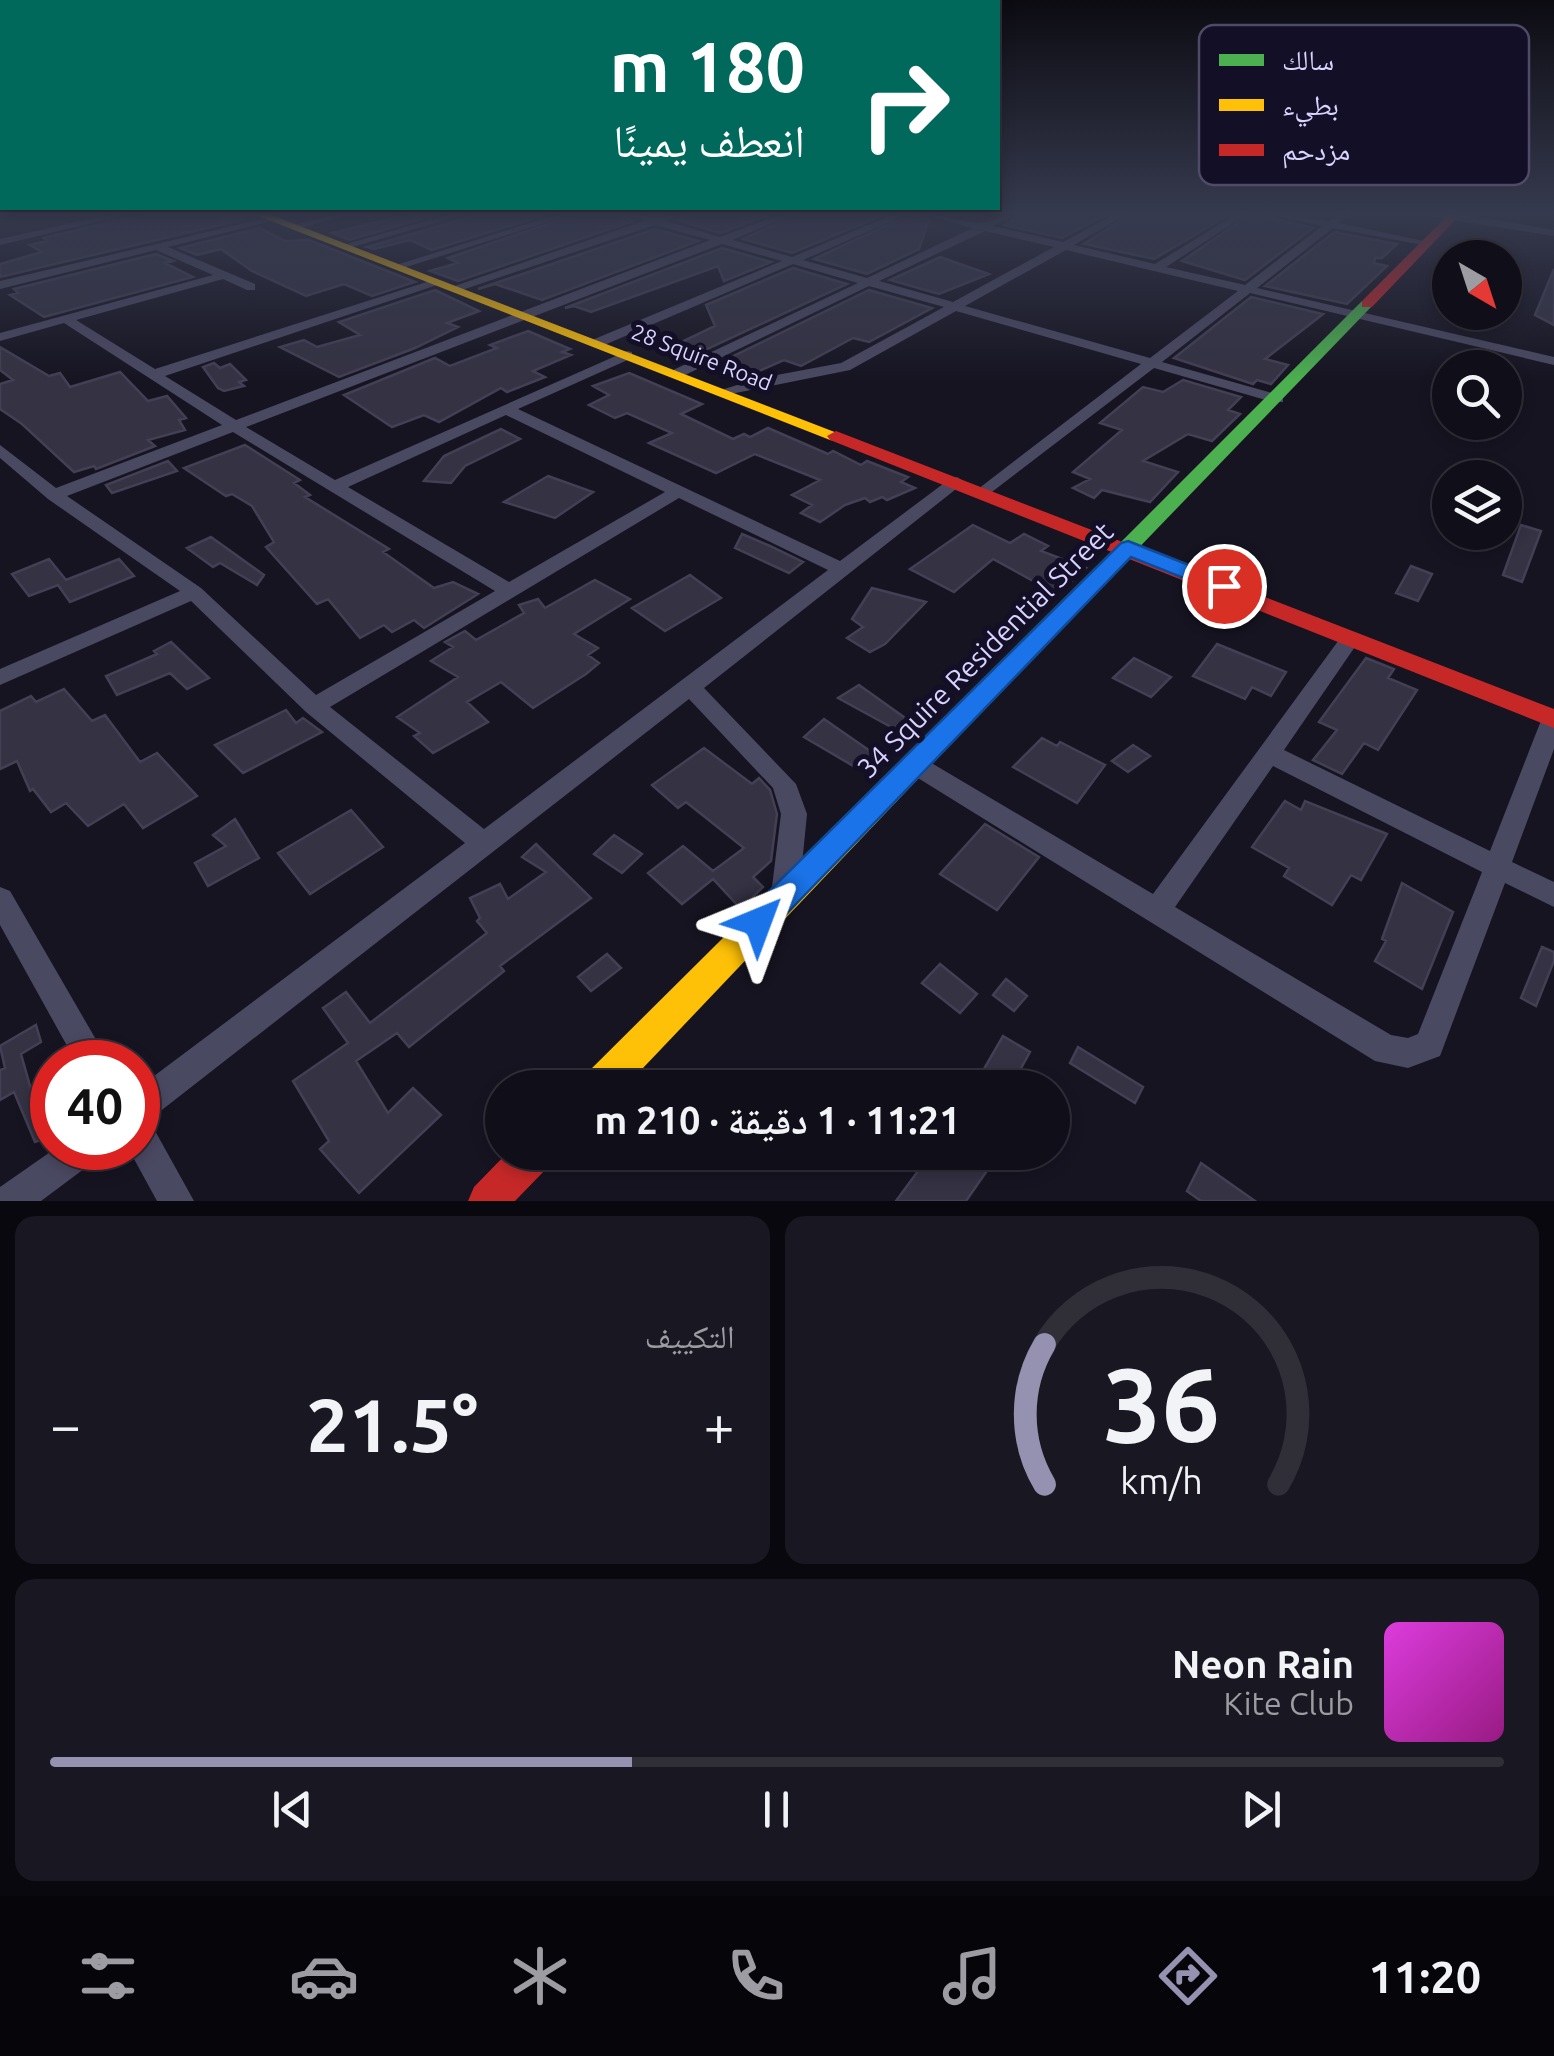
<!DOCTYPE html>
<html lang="ar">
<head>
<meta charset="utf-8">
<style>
  :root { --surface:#100f19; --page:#191822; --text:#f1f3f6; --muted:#9c9ca2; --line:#302f38; --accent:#9591b1 }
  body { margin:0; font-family:Ubuntu,"Noto Naskh Arabic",sans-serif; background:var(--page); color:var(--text); direction:rtl; height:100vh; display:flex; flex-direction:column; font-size:38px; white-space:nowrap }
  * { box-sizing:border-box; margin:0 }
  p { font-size:32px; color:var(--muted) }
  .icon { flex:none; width:55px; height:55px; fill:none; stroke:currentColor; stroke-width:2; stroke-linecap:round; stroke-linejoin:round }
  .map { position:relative; height:1201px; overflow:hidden; direction:ltr }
  .panel { display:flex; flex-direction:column; gap:15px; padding:15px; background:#09080e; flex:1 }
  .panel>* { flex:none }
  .guide { position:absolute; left:0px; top:0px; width:1000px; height:210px; box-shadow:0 5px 15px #0003,0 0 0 2px var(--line); direction:rtl; background:#00695c; color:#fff; overflow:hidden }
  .needle { width:65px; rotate:141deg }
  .controls { position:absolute; left:1432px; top:240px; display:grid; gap:20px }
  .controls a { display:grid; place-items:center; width:90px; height:90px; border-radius:50%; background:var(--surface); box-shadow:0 5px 15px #0003,0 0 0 2px var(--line); font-size:50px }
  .speed { position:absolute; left:30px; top:1040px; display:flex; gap:20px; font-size:50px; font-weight:700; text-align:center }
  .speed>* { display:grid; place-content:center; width:130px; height:130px; border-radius:50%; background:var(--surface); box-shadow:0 5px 15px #0003,0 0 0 2px var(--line); line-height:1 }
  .speed .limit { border:15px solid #d22; background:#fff; color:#111 }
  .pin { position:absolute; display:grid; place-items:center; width:85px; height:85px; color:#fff; margin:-42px; border:5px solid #fff; border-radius:50%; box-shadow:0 2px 10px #0007 }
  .me { position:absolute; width:110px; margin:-55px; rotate:44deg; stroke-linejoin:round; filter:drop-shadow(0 0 8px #0008) }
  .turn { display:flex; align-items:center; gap:35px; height:210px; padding:0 30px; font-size:45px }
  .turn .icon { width:130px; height:130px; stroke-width:2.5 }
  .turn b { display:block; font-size:70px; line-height:85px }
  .big { font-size:75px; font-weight:700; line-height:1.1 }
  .panel .tile { flex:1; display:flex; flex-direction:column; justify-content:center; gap:15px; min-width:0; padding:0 35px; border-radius:20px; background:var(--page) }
  .panel .dial { align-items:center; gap:0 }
  .dial svg { height:260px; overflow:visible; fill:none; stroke:var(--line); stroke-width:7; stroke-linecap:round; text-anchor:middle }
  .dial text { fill:var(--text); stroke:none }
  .song { display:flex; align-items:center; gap:30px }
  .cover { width:120px; height:120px; border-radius:15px; background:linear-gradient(135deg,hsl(300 70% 55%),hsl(310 70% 35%)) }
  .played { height:10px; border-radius:5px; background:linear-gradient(90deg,var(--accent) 40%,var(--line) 40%) }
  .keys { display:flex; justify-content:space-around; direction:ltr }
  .heat { display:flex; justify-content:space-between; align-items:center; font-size:55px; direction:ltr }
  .panel .tiles { flex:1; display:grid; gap:15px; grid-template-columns:1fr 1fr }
  .tile:last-child { grid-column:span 2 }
  .trip { position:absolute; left:485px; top:1070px; width:585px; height:100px; border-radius:50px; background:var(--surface); box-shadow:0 5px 15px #0003,0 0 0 2px var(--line); font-weight:700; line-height:100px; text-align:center; direction:rtl }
  .menu { display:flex; height:160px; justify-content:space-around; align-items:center; background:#06060a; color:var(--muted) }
  .menu .icon { width:70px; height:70px }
  .menu .active { color:var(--accent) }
  .menu b { font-size:45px; color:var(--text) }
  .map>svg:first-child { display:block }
  .building { fill:#343243; stroke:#433f54; stroke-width:2.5 }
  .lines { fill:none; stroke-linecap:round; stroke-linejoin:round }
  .street { fill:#4a4962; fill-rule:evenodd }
  .fast { fill:#4caf50; fill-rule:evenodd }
  .slow { fill:#ffc107; fill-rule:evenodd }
  .jam { fill:#c62828; fill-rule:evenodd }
  .route { fill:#1a73e8; stroke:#114b97; stroke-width:2.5 }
  .labels { text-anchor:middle; stroke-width:10; stroke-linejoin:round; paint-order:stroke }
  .far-street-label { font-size:22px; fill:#d9d4ff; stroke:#130f26 }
  .street-label { font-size:28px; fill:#d9d4ff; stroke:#130f26 }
  .key { fill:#130f26; stroke:#4e4a67; stroke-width:2.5 }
  .key-label { font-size:28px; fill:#d9d4ff }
</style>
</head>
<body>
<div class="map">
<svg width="1554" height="1201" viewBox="0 0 1554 1201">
  <rect width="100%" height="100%" fill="#161421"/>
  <!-- building -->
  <path class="building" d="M149,213H233L245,219L0,277V264L42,252L30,245L47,241L44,238Z
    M413,213H442L349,240L332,233Z
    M473,213H551L432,250L410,240L374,249L367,247L470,217Z
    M580,213H617L633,221L458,281L430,271L458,263L448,258Z
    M689,213H774L720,233L677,220Z
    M800,213H888L792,253L743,239Z
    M913,213L929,220L919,249L867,274L814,259Z
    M1021,213H1110L1062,238L1004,225Z
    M1132,213H1232L1154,259L1084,244Z
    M1252,213L1313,228L1245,280L1182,261Z
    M260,228L285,241L309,240L415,282L372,296L344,284L306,296L252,271L221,249L197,255L180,248Z
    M655,229L698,241L542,300L495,284L478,289Z
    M1334,232L1397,244L1382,258H1375L1374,263L1387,266L1347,304L1265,286Z
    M722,248L771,262L724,281L718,266L591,312L574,306L565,308Z
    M156,254L173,261L165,263L193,277L44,317L10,295L18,293L14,289Z
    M940,257L989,274L939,294L890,280Z
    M793,268L847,284L688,358L667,349L715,326L706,305Z
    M1554,269V325L1535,315Z
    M435,290L479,311L447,323L458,327L415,348L339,377L280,347L304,340L317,347L360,335L339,322Z
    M869,290L932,308L869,342L853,338L801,366L784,360L750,375L717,364Z
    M1251,297L1323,314L1265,359L1288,365L1271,384L1257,380L1253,384L1174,358Z
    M528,331L570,349L562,352L571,355L533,371L545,377L507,392L501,388L439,422L424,415L392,427L344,395L435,358L450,366L497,348L490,345Z
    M0,347L49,376L60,373L70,387L120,372L148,401L167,396L186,418L179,420L185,430L148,440L155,446L96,469L94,466L74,472L22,424L0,409V384L13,380L0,370Z
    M214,363L220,368L230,364L246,380L239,382L244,386L224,391L218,388L203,367Z
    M629,373L702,404L681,414L733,439L744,434L750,437L768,428L828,454L833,451L861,465L867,461L908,477L901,482L915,488L887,500L882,497L870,502L865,498L845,505L820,522L801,513L812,505L792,495L820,480L755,454L716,473L649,443L672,433L627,413L615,418L589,405L609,395L593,386Z
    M1183,380L1241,397L1228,410L1240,414L1212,441L1188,434L1143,461L1178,472L1150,502L1102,490L1094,498L1073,488L1090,479L1073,472L1122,430L1100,423L1143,387L1163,392Z
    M501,429L520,439L465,466L451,483L424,481L444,456Z
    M245,445L300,480L294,483L310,495L305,497L389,549L383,552L434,588L453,582L478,594L424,628L414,620L392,632L384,625L360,638L328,599L317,604L266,547L274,542L252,506L232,494L226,496L184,468Z
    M168,461L177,471L112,493L106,485Z
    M548,476L593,492L555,518L504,502Z
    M973,525L1010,543L1024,534L1048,546L1041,551L1086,568L1057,594L993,559L954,592L910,569Z
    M1521,525L1541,531L1522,582L1503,575Z
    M742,534L770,546L803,562L789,573L735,548Z
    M211,537L264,575L257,585L220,563L213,567L187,548Z
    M49,559L66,580L119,559L134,576L70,602L58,585L29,596L12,574Z
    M1411,566L1432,574L1418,601L1396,593Z
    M690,575L721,598L665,631L632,608Z
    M595,580L630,599L574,634L598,648L588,655L599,663L586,674L533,708L501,682L467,702L488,722L433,753L414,736L420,733L397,717L458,677L431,661L453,647L445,642L465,631L476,640L524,613L519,605L538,599L545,608Z
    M872,588L926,602L885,644L870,652L847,638L863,627L852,619Z
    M171,642L209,678L187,689L170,673L117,695L106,676L157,654L154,651Z
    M1217,644L1286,672L1271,696L1252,687L1245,699L1193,676Z
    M1134,658L1171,677L1151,697L1113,678Z
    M1366,658L1394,669L1388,678L1417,690L1378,750L1364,743L1342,774L1313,760L1337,730L1319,722Z
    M859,685L922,730L913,739L838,698Z
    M64,689L92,721L105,715L140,762L157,753L197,796L143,828L124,804L88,826L66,803L51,812L33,789L30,791L17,761L0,769V711L31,696L36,702Z
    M286,710L296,723L303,718L322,732L243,773L215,745Z
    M824,719L873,753L855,767L804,737Z
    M1042,738L1057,746L1060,742L1105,765L1077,803L1013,767Z
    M1133,745L1150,756L1128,772L1112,761Z
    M704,748L752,784L759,778L770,790L777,814L771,861L753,877L763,887L741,909L713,879L682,904L648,873L683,846L713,871L744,848L686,802L678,808L652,785Z
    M1285,801L1301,810L1305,801L1387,834L1361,880L1351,875L1332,905L1284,876L1289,868L1252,847Z
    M351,810L383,847L310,894L278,853Z
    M235,819L259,858L208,886L195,863L226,846L213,835Z
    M985,824L1039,857L997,910L940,874Z
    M614,835L642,854L622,873L594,854Z
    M536,844L591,898L500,966L504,971L409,1047L397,1033L356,1061L388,1113L413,1088L441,1115L359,1193L320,1149L329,1141L293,1081L348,1043L323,1008L346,992L370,1023L487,933L477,921L480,918L470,898L500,884L508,899L546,872L522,857Z
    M1402,883L1453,912L1422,989L1375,961L1386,941L1382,939Z
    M1542,947L1554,952V961L1536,1006L1521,998Z
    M607,954L621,968L591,991L578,977Z
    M940,964L977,994L960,1013L922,983Z
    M1006,979L1027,996L1014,1011L993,995Z
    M36,1025L41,1042L21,1054L32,1093L52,1080V1111L40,1119L46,1138L35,1142L14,1092L0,1100V1070L5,1068L0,1046Z
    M1003,1036L1030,1052L1010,1088H1002L981,1074Z
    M1078,1047L1143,1087L1135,1103L1070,1063Z
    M932,1152H1000L966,1201H896Z
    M1201,1163L1255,1201H1201L1187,1191Z"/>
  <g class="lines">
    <!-- street -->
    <path class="street" d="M116,213H133L0,245V239Z
      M339,213H354L293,230L288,227Z
      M454,213H469L349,248L340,246Z
      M562,213H576L403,268L393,266Z
      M621,213H636L655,218L685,213L666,221L720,237L784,213H797L732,240L792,257L897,213H910L803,260L867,278L973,228L918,213C939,213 957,221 977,223C991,224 1003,213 1018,213L993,226L1063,242L1117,213H1129L1074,245L1155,264L1238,213H1249L1166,267L1245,285L1322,226L1264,213L1329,221L1340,213H1351L1339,223L1433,243L1428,246L1333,228L1257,288L1554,357V365L1250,293L1162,362L1283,396V402H1273L1154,368L984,498L978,497L975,493L978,489L1141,364L956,311L850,370L721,396V390L760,378L841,363L944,307L869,286L681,377H671V371L858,283L793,264L602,346H592V340L782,261L722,244L246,427L335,480L627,351L632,352V358L518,409L840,561L951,478L957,477L965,482L704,688L796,784L807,814L799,895L795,903L785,907L775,903L771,895L781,814L773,788L689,699L149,1120L194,1201H157L128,1148H138V1088L465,843L306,712L191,601L0,685V669L180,591L48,499L0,458V445L56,488L222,425L64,323L0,341V333L213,275L156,250L0,289V281L275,216V220L168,247L255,284V290H247L223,279L76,320L155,369L436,279L446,282L165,376L236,420L710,240L655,225L459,291L449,288L644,221ZM985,231L1054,247L953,302L879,281ZM1066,250L1238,291L1150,358L965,306ZM506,415L665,492L509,582L348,487ZM233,432L495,591L316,695L201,588L67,496ZM679,498L828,570L484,829L330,707Z
      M1409,213L1450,216L1457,213L1554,230V236Z
      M1351,631L1361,638L1284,750L1490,851L1542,718L1546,712L1554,710V749L1512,862L1554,882V907L1505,883L1440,1056L1408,1068L1375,1061L905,770L902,764L905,758L914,755L923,758L1153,894L1344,633ZM1273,766L1482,872L1418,1034L1408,1038L1391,1035L1175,907Z
      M0,887L10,891L109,1062H76L0,925Z
      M56,1148H101L96,1160L41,1201H0V1187Z"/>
    <!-- fast -->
    <path class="fast" d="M1362,301L1374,304L1072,617H1056L1053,612L1056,607Z"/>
    <!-- slow -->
    <path class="slow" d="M251,213H266L845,436L836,441L830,440Z
      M1064,605L1075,612L1072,617L624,1088H580L585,1075L1056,607Z"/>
    <!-- jam -->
    <path class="jam" d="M1450,213H1462L1372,307H1362V301Z
      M836,431L1554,709V728L830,440L827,436Z
      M508,1152H554L549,1166L515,1201H468L474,1187Z"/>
  </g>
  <!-- sky -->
  <linearGradient id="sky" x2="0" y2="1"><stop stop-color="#0c0b12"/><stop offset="0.56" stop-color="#363a4e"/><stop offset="1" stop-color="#363a4e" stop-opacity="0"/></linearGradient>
  <rect width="1554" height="381" fill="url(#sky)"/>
  <!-- route -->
  <path class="route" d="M1128,541L1232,582L1235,586L1232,591H1216L1131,557L769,932L758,936L747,932L742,922L747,913L1121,543Z"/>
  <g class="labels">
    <!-- far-street labels -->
    <g class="far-street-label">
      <text transform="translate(702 357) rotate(21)" y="8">28 Squire Road</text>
    </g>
    <!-- street labels -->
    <g class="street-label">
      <text transform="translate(985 650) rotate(-45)" y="10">34 Squire Residential Street</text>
    </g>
  </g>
  <!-- legend -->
  <rect x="1199" y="25" width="330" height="160" rx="15" class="key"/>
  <rect x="1219" y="54" width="45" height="12" fill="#4caf50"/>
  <rect x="1219" y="99" width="45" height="12" fill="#ffc107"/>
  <rect x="1219" y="144" width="45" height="12" fill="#c62828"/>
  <g class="key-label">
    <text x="1282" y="70">سالك</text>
    <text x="1282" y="115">بطيء</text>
    <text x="1282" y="160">مزدحم</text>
  </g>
</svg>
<div class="controls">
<a><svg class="needle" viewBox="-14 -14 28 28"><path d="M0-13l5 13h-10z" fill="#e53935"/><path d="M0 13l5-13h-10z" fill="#9c9ca2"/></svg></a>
<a><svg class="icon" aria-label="search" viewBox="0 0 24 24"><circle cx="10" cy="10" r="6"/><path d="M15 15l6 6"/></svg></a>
<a><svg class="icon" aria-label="layers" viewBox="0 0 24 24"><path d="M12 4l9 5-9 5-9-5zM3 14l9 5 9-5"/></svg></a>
</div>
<div class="speed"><div class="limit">40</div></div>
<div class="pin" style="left:1224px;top:586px;background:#d93025"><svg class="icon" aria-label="arrive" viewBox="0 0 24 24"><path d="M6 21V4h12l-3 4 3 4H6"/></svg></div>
<svg class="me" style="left:758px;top:922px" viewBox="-20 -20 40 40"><path d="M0-17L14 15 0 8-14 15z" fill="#1a73e8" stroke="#fff" stroke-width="4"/></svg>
<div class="trip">11:21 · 1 دقيقة · 210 m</div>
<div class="guide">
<div class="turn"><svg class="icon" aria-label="right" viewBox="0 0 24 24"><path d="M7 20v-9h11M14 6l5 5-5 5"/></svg><div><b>180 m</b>انعطف يمينًا</div></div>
</div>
</div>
<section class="panel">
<div class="tiles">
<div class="tile dial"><svg viewBox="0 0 100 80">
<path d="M14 69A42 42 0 1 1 86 69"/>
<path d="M14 69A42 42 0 0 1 14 26" stroke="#9591b1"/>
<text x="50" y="56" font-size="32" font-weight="700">36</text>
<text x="50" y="72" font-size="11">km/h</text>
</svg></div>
<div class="tile"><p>التكييف</p>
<div class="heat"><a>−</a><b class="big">21.5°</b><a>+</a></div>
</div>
<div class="tile">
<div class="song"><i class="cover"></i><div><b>Neon Rain</b><p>Kite Club</p></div></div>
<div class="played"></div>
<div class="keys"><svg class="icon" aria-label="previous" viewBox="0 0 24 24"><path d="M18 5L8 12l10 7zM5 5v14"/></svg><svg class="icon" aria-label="pause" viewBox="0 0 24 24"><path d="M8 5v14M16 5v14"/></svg><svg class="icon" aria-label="next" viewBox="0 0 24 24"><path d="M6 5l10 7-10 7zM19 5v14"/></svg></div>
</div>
</div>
</section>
<nav class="menu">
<b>11:20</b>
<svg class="icon active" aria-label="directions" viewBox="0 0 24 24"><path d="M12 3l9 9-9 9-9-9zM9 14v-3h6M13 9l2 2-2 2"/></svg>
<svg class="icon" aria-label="music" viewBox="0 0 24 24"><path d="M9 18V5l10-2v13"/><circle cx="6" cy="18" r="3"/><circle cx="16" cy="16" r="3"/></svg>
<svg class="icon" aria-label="phone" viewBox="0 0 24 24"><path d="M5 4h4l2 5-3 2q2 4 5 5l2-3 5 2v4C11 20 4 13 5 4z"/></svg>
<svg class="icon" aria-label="climate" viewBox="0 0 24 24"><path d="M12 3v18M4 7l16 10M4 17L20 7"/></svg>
<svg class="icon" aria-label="car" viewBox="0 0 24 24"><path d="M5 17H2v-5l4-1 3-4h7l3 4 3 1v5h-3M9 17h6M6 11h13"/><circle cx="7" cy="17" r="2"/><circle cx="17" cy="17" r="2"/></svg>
<svg class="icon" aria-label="filters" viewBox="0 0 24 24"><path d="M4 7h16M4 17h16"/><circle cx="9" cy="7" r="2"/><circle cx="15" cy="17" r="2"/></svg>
</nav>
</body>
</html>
